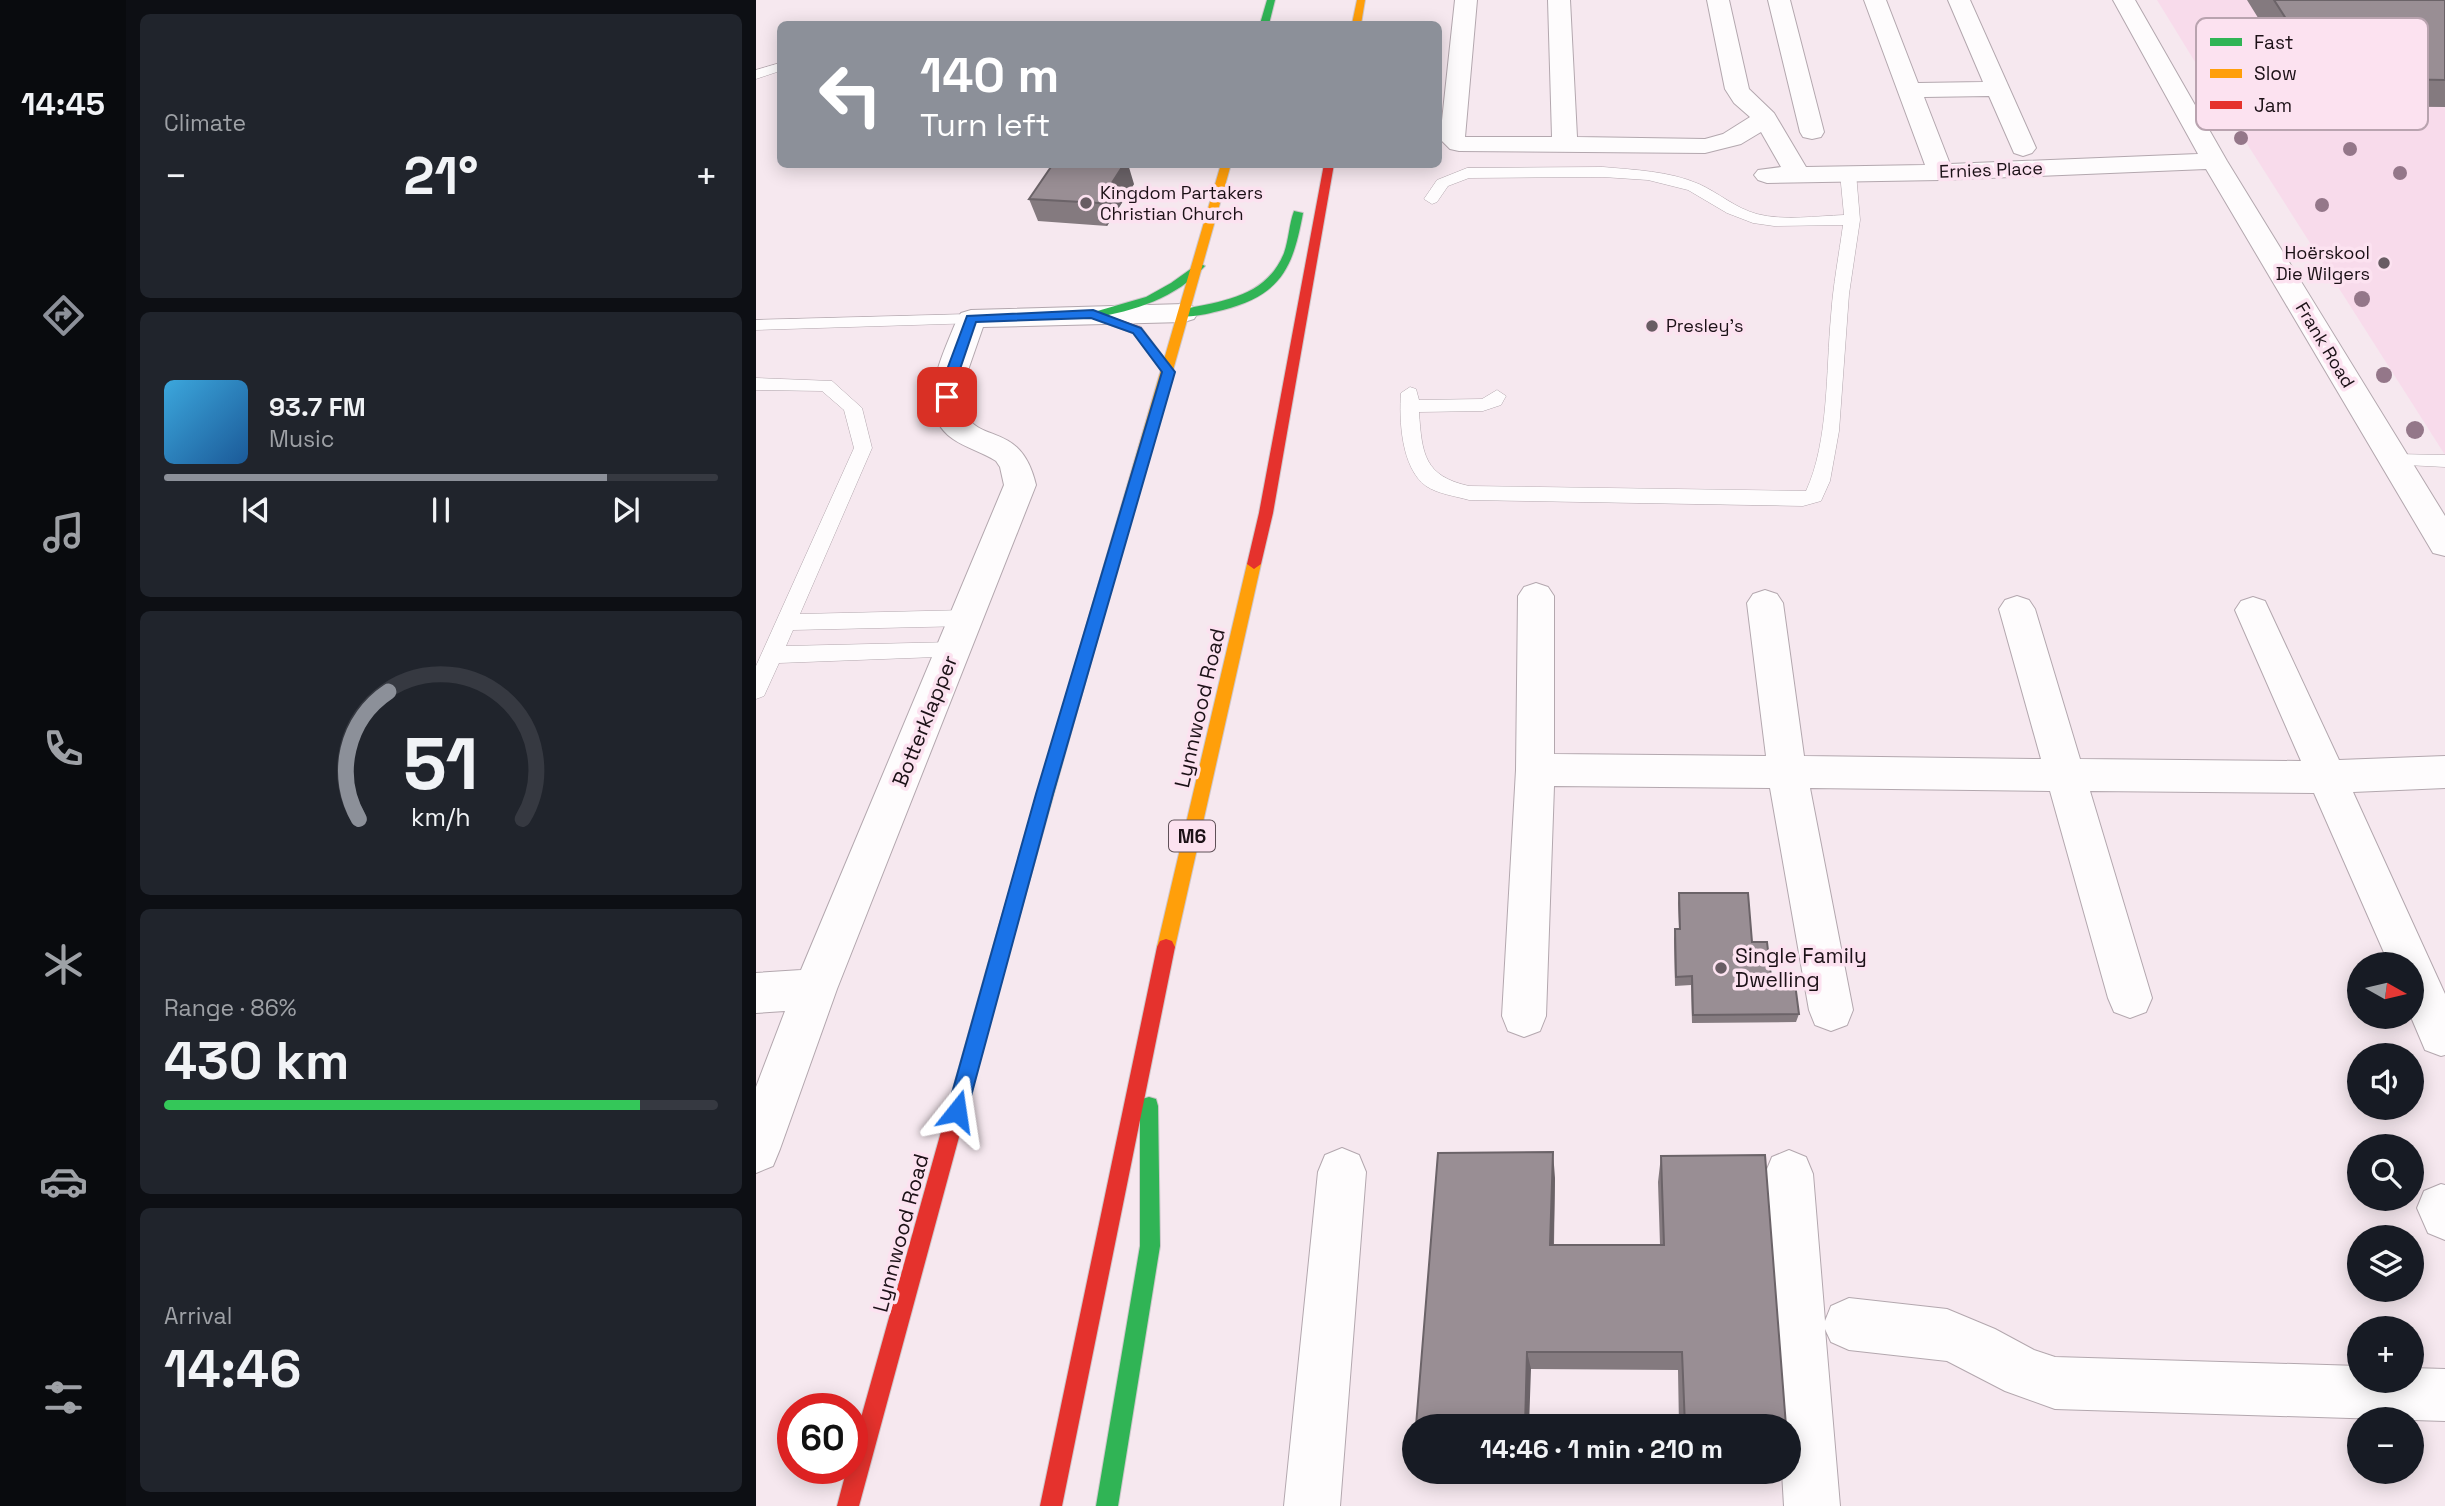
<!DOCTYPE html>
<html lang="en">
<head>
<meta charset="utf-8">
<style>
  :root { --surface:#171b24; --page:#20242c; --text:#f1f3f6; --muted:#9ea1a6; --line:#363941; --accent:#8c9099 }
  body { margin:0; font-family:"Space Grotesk",sans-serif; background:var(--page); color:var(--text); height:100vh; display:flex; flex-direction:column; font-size:26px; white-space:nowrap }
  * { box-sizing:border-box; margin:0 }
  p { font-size:23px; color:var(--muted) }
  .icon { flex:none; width:38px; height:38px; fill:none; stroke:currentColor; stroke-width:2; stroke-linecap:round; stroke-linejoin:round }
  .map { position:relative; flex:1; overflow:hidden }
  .details { display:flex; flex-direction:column; gap:14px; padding:14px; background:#0d0f14; width:630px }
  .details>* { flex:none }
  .hud { position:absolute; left:21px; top:21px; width:665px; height:147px; border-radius:10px; box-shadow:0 4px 18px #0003; background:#8c9099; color:#fff; overflow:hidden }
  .needle { width:46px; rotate:98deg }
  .controls { position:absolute; left:1591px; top:952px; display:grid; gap:14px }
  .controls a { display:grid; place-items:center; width:77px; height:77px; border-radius:50%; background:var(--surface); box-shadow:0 4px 18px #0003; font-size:35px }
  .speed { position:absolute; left:21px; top:1393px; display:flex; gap:14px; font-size:35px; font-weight:700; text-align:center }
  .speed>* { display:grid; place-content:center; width:91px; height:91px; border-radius:50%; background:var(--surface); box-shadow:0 4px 18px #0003; line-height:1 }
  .speed .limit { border:10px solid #d22; background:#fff; color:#111 }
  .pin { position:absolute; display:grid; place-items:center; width:60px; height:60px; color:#fff; margin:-30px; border-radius:14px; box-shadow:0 4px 10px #0006 }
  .me { position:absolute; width:77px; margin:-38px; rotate:15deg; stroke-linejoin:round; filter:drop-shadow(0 0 5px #0008) }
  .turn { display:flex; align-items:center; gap:24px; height:147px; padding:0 28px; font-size:32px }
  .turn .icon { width:91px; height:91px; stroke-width:2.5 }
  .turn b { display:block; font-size:49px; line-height:60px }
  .big { font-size:52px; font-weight:800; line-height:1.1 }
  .details .card { flex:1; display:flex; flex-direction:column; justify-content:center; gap:10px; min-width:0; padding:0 24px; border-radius:10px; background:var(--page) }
  .details .dial { align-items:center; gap:0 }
  .dial svg { height:182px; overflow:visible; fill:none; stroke:var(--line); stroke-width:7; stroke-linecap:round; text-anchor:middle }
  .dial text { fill:var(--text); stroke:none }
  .song { display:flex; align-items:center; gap:21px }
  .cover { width:84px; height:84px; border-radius:10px; background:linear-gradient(135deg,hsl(200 70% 55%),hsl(210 70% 35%)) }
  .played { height:7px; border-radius:4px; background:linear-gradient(90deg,var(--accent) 80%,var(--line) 80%) }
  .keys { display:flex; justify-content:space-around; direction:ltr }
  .heat { display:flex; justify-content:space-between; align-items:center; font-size:38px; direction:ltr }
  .charge { height:10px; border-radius:5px; background:linear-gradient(90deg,#34c759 86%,var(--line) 0) }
  .trip { position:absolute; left:646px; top:1414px; width:399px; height:70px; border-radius:35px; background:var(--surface); box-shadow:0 4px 18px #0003; font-weight:800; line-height:70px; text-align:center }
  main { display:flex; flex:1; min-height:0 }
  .tab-bar { display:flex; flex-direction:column; width:126px; justify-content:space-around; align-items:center; background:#090b0e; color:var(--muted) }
  .tab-bar .icon { width:49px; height:49px }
  .tab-bar .active { color:var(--accent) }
  .tab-bar b { font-size:32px; color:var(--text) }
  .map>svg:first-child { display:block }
  .built { fill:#f8dbeb }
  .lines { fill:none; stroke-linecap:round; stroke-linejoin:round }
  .lane-casing { stroke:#b3a7ae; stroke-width:1 }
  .street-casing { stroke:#b3a7ae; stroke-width:2 }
  .fast-casing { stroke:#cec7cb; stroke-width:2 }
  .slow-casing { stroke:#cec7cb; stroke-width:2 }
  .jam-casing { stroke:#cec7cb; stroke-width:2 }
  .lane { fill:#fefcfd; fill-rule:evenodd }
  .street { fill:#fefcfd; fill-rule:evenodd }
  .fast { fill:#30b455; fill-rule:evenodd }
  .slow { fill:#ff9f0a; fill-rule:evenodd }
  .jam { fill:#e5322d; fill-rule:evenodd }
  .tree { fill:#947789 }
  .wall { fill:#847a7f }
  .shaded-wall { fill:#6b6368 }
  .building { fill:#998e94; stroke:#6b6368; stroke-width:2 }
  .route { fill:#1a73e8; stroke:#114b97; stroke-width:2 }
  .poi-dot { fill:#685c63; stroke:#fce2f0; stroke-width:2.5 }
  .labels { text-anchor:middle; stroke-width:7; stroke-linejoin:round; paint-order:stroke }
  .far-street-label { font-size:18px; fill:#1c1117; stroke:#fce2f0 }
  .far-poi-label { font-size:18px; fill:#1c1117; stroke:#fce2f0; text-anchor:start }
  .shield { fill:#fce2f0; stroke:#5f5058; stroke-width:2 }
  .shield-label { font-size:19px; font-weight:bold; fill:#1c1117 }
  .street-label { font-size:21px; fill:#1c1117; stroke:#fce2f0 }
  .poi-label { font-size:21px; fill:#1c1117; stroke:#fce2f0; text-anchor:start }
  .key { fill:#fce2f0; stroke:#b9a3af; stroke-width:2 }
  .key-label { font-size:19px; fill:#1c1117 }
</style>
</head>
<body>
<main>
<nav class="tab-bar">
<b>14:45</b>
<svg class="icon active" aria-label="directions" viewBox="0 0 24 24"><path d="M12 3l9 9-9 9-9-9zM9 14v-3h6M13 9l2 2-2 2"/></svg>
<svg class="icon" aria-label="music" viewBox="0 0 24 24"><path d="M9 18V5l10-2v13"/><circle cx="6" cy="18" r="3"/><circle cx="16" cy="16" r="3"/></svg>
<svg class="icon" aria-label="phone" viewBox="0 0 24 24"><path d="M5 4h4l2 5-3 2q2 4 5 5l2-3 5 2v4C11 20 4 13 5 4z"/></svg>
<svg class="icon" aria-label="climate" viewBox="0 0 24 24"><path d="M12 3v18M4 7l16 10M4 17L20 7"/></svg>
<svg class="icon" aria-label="car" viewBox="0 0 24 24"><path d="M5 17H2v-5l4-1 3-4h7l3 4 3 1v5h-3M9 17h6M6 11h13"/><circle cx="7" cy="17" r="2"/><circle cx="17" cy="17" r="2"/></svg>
<svg class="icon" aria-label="filters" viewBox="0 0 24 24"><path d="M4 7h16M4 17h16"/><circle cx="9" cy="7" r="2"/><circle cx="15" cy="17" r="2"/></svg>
</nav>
<section class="details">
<div class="card"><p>Climate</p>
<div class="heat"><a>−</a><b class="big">21°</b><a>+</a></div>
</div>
<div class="card">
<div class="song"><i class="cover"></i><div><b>93.7 FM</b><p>Music</p></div></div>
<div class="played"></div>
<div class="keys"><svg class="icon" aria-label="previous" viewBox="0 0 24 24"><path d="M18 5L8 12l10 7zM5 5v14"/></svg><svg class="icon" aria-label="pause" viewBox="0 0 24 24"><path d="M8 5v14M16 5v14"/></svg><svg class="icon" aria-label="next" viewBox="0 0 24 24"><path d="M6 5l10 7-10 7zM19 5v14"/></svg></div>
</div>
<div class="card dial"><svg viewBox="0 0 100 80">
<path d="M14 69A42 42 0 1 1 86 69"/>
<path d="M14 69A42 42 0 0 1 27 13" stroke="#8c9099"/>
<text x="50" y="56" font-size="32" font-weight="700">51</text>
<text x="50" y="72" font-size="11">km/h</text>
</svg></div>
<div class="card"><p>Range · 86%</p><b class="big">430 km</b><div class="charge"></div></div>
<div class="card"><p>Arrival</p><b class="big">14:46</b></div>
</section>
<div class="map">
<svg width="1689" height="1506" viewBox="0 0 1689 1506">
  <rect width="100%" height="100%" fill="#f6e8ef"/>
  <!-- built -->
  <path class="built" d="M1401,0H1689V455L1444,70Z"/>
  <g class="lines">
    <defs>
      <path id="lane" d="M24,63V71L0,79V70Z
        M847,167C879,170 913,171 943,184C963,193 979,208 1001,214C1028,221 1060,216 1088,215L1084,173L1092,168L1100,173L1104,220L1093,294L1083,431L1074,481L1065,501L1047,506L713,500C699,496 682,494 670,486C645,468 643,419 645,393L654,387L660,389L663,400L726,399L741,390L750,396L745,405L727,411L663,412C666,454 668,476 713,486L1050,491C1073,442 1070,369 1075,316C1077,285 1083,255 1087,225L1018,226L997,223L971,213L932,190L892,180L847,177L713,178L692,186L681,202L676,204L668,199L681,180L711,168Z
        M215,314L224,319L221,323L0,330V320Z
        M0,378L76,381L106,408L116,448L44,614L211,610L218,612L221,618L218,624L211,626L37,630L30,646L198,642L206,644L209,650L206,656L23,663L8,696L0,699V666L98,448L88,410L66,391L0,390Z
        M1638,454L1689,455V467L1631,464L1629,460L1631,456Z"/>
      <path id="street" d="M699,0H721L709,137H796L792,0H814L821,137L949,139L967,134L994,117L978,103L969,89L951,0H973L993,89L1018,113L1050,167L1169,165L1108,0H1130L1162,83L1227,82L1192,0H1214L1280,148L1276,153L1267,156L1258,153L1233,96L1168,97L1194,164L1442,154L1357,0H1379L1471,161L1689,516V556L1677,553L1450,169L1184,180L1011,183L1002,180L998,175L1002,170L1025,167L1005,132L985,144L949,153L703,151L694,149L684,139Z
        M1012,0H1034L1068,132L1065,137L1056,139L1047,137L1044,132Z
        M428,304L438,307L442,313L438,319L428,322L227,327L210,376L208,412C224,445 265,421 280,485L81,989L24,1149L17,1166L0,1173V1087L29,1011L0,1013V973L45,970L248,485L244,467L240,461C226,452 210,448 197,439C156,411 188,353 201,319L205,313L215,310Z
        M780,583L792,587L798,596V754L1010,756L991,603L997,594L1009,590L1021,594L1027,603L1048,756L1285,759L1243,609L1249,600L1261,596L1273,600L1279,609L1324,759L1545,761L1479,610L1485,601L1497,597L1509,601L1583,760L1689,756V788L1597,792L1689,994V1055L1685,1056L1669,1050L1655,1017L1656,964H1633L1558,793L1334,791L1396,998L1390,1012L1374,1018L1358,1012L1352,998L1294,791L1054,788L1097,1010L1091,1025L1075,1031L1059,1025L1053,1010L1014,788L798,786L790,1016L784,1031L768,1037L752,1031L746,1016L760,770L762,596L768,587Z
        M586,1148L603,1155L610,1172L584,1506H528L562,1172L569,1155Z
        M1033,1150L1050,1157L1057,1174L1069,1321L1075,1306L1093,1298L1191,1309L1239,1329L1278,1350L1299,1357L1603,1366V1381H1656V1368L1689,1369V1421L1299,1409L1249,1391L1191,1361L1093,1350L1075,1342L1069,1329L1084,1506H1028L1026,1472H1032V1426H1024L1009,1174L1016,1157Z
        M1685,1184L1689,1185V1240L1672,1233L1661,1208L1668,1191Z"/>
      <path id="fast" d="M511,0H519L513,24H504Z
        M538,211L547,213C537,268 525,295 467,310C454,313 437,318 424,316V310C465,301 510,298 528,253C533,239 533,224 538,211Z
        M443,263L449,266C420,298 378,311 337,318L331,314L390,297L415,283Z
        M358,550L365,555L248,971L245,977L239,979L233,977L230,971L351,555Z
        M393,1097L400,1099L402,1106L404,1246L362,1506H340L384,1246V1106L386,1099Z"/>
      <path id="slow" d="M601,0H609L605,24H596Z
        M465,164H475L365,555L358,560L351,555Z
        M498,559L505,564L419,947L416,953L410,955L404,953L401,947L491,564Z"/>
      <path id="jam" d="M568,164H578L517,513L505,564L498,569L491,564L503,513Z
        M337,310L385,327L416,368V374H408L377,333L333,317L331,314Z
        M410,939L416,941L419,947L306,1506H284L401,947L404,941Z
        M239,963L245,965L248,971L103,1506H81L91,1468H96V1450L230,971L233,965Z"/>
    </defs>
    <!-- lane casing -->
    <use href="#lane" class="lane-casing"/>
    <!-- street casing -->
    <use href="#street" class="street-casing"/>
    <!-- fast casing -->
    <use href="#fast" class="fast-casing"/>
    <!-- slow casing -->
    <use href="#slow" class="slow-casing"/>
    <!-- jam casing -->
    <use href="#jam" class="jam-casing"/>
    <!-- lane -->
    <use href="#lane" class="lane"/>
    <!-- street -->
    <use href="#street" class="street"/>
    <!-- fast -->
    <use href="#fast" class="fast"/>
    <!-- slow -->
    <use href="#slow" class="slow"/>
    <!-- jam -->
    <use href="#jam" class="jam"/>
  </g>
  <!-- trees -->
  <g class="tree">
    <circle cx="1485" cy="138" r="7"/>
    <circle cx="1594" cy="149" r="7"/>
    <circle cx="1644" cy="173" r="7"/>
    <circle cx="1566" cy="205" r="7"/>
    <circle cx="1606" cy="299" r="8"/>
    <circle cx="1628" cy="375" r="8"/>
    <circle cx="1659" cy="430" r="9"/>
  </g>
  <!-- wall -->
  <path class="wall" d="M1491,0H1689V107L1560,106L1541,74H1537Z
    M378,184L351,226L282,221L273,199Z
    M923,893L996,942L1015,976L1043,1014L1040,1022L936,1023L935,985L919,986L918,939L919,929H923L922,903Z
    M905,1156L1030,1426H923L922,1370L775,1369L660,1426L799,1178L798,1245H904L902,1182Z
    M925,1472H1024L1022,1474L925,1475Z"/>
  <!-- shaded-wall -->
  <path class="shaded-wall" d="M368,164H372L378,184L351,226L343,203Z
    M797,1152L799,1178L797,1268L794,1245Z
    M771,1352L775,1369L773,1426H769Z"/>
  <!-- building -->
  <path class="building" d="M1518,0H1689V80L1573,78L1553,47H1548Z
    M297,164H368L343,203L273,199Z
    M923,893H992L996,942H1011L1015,976H1038L1043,1014L937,1015L936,976L920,977L919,929H924Z
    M797,1152L794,1245H908L905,1156L1009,1155L1030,1426H929L926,1352H771L769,1426H660L682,1153Z"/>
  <!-- route -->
  <path class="route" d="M337,310L385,328L419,372L297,794L211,1111L208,1117L201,1120L194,1117L191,1111L280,794L406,372L377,333L335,318L220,322L202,375L198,397L191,401L185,397L189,375L211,316Z"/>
  <!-- markers -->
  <g class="poi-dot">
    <circle cx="330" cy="203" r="7"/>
    <circle cx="1628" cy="263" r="7"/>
    <circle cx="896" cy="326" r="7"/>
    <circle cx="965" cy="968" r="7"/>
  </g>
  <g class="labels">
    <!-- far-street labels -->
    <g class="far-street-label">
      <text transform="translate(1235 170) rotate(-2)" y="6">Ernies Place</text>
      <text transform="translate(1569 345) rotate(59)" y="6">Frank Road</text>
    </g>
    <!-- far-poi labels -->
    <g class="far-poi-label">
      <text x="344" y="199">Kingdom Partakers<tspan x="344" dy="21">Christian Church</tspan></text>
      <text x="1614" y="259" text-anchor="end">Hoërskool<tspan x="1614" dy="21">Die Wilgers</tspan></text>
      <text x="910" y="332">Presley's</text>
    </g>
    <!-- shield labels -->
    <rect class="shield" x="413" y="820.5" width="46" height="31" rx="5"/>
    <g class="shield-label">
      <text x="436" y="843">M6</text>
    </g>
    <!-- street labels -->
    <g class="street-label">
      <text transform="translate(444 708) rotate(-77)" y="7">Lynnwood Road</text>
      <text transform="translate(169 721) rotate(-68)" y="7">Botterklapper</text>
      <text transform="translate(145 1233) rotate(-75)" y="7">Lynnwood Road</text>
    </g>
    <!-- poi labels -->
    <g class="poi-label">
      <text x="979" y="963">Single Family<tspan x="979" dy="24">Dwelling</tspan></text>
    </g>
  </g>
  <!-- legend -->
  <rect x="1440" y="18" width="232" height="112" rx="10" class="key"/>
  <rect x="1454" y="38" width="32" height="8" fill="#30b455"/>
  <rect x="1454" y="69" width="32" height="9" fill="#ff9f0a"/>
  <rect x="1454" y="101" width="32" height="8" fill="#e5322d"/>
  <g class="key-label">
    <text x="1498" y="49">Fast</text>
    <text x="1498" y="80">Slow</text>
    <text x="1498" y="112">Jam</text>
  </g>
</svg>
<div class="controls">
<a><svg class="needle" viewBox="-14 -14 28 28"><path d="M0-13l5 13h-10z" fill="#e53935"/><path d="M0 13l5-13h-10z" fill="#9ea1a6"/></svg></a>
<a><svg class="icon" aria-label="sound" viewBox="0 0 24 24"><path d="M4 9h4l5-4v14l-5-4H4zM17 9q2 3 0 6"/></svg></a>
<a><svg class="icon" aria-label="search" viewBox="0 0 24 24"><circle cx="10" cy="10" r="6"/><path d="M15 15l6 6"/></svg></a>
<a><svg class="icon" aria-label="layers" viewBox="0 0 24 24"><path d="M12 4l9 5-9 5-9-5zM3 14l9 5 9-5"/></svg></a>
<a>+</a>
<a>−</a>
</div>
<div class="speed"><div class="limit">60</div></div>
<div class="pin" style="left:191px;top:397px;background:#d93025"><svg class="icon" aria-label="arrive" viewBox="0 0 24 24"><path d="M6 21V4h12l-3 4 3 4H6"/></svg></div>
<svg class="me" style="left:201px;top:1111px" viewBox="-20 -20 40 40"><path d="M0-17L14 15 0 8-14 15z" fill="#1a73e8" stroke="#fff" stroke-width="4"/></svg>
<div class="trip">14:46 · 1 min · 210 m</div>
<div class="hud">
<div class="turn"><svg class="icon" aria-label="left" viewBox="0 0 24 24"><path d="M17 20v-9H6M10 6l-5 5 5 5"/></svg><div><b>140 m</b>Turn left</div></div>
</div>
</div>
</main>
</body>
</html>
